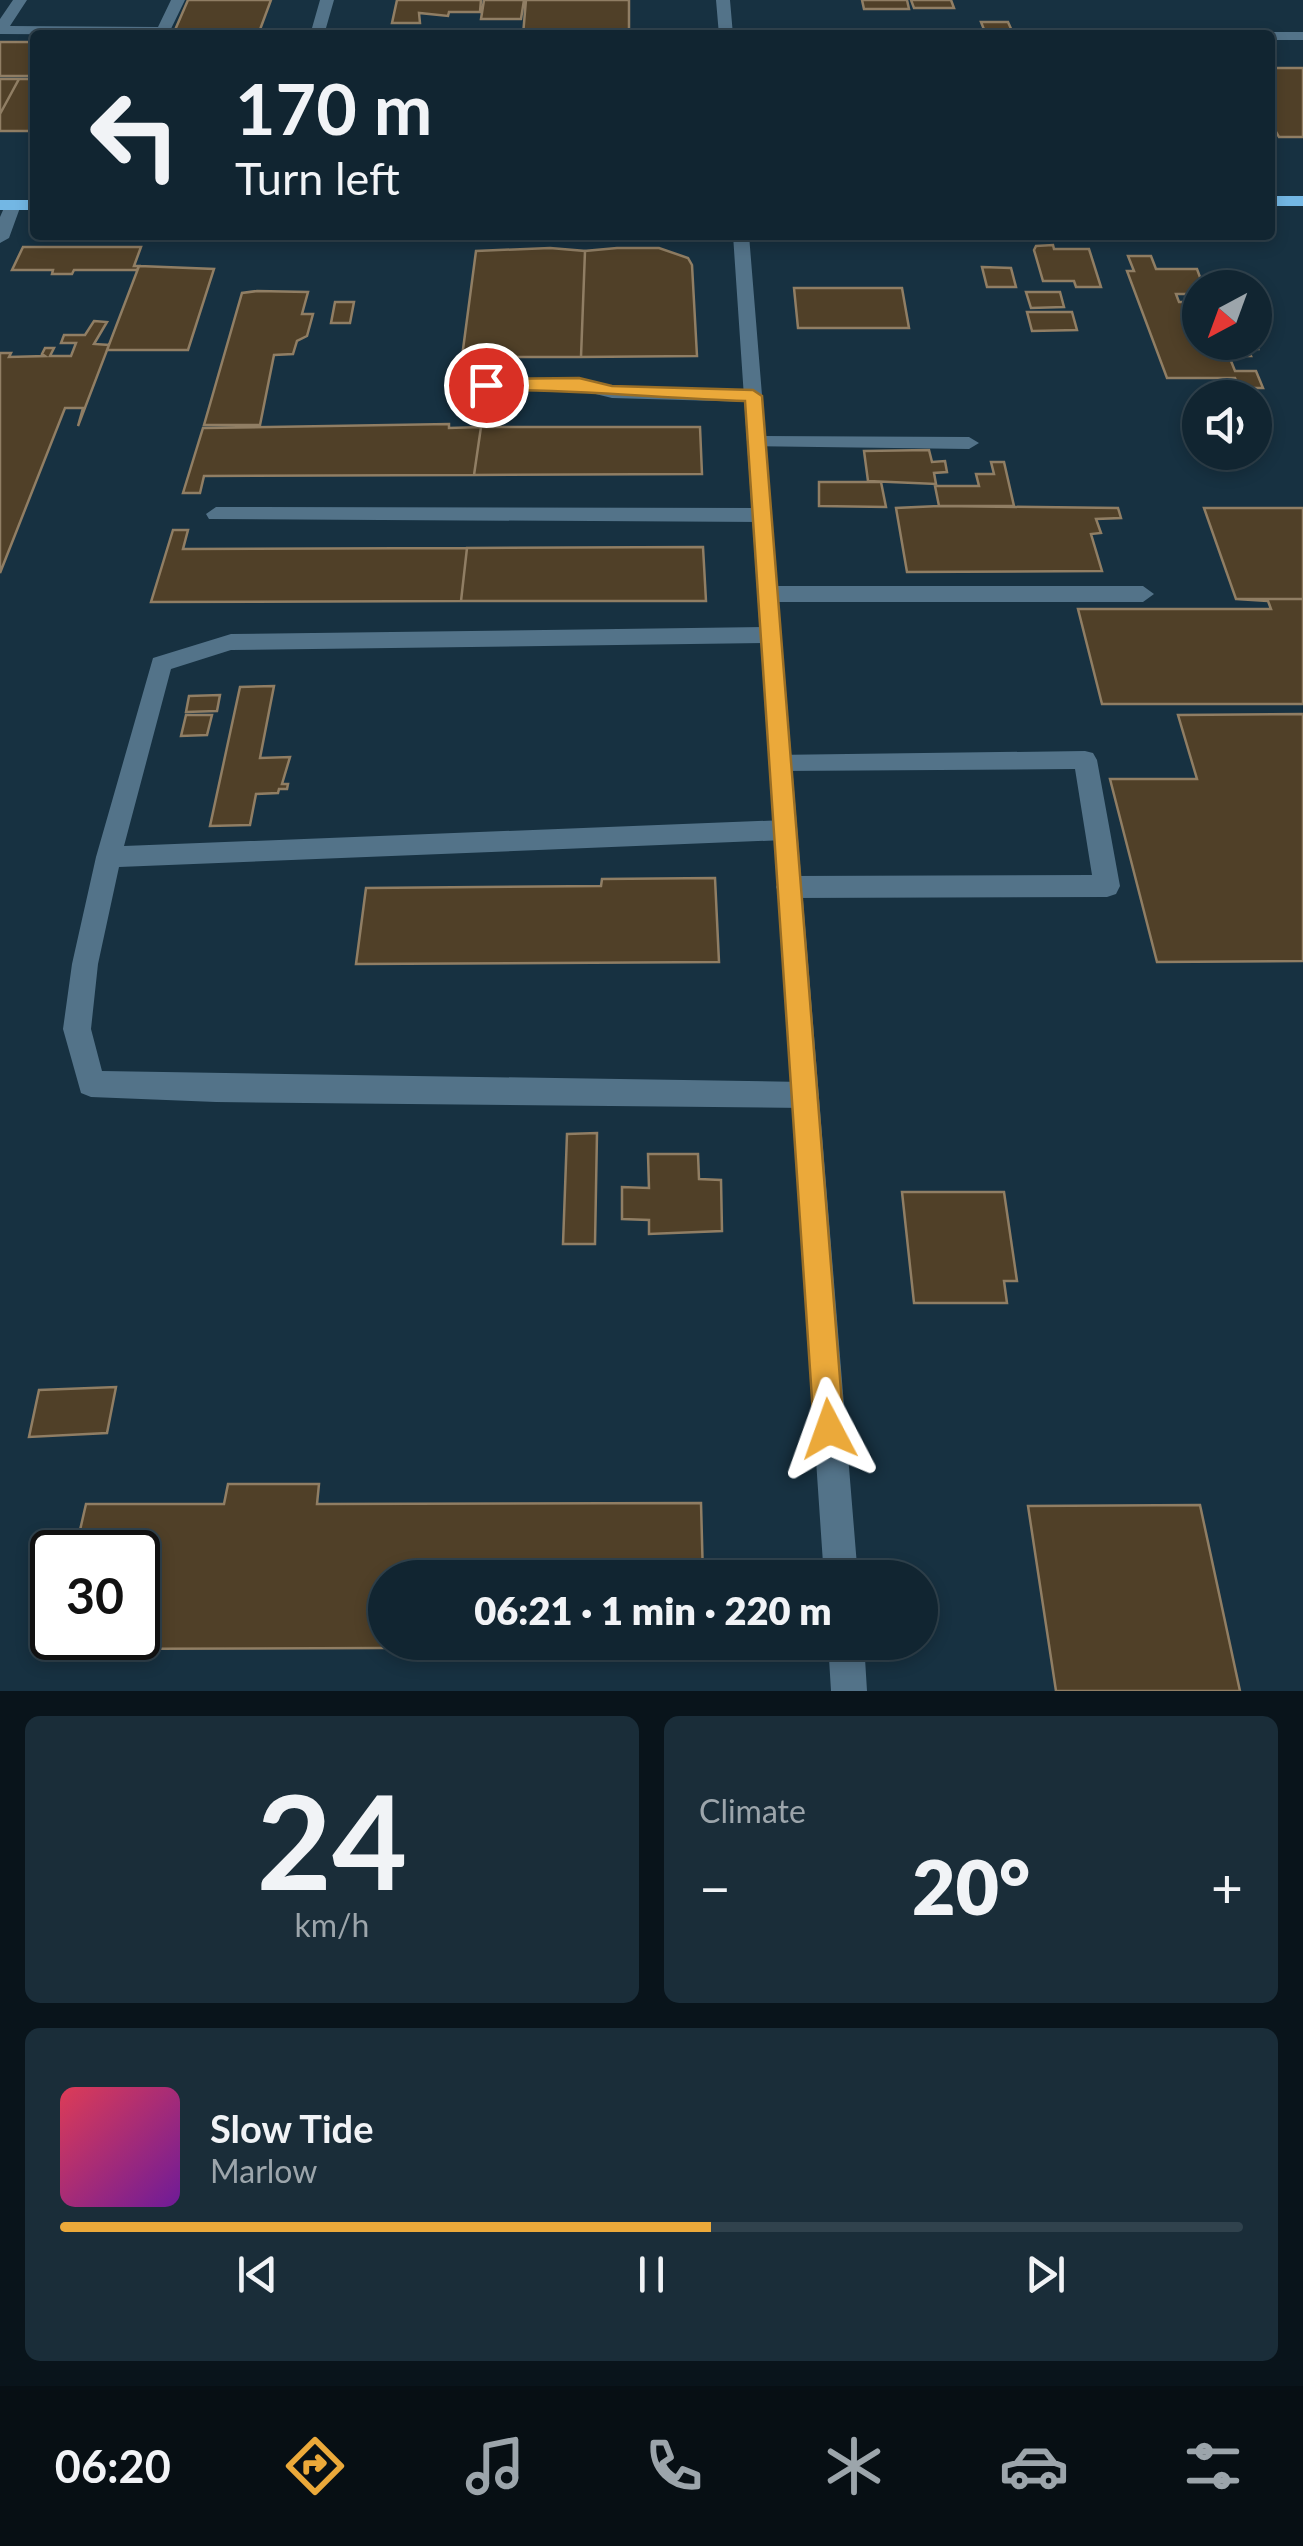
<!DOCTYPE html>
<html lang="en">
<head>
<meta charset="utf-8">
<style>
  :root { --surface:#112531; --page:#1a2d39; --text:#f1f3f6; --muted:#9ca5ab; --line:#30424d; --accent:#eba93a }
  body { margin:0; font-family:Lato,sans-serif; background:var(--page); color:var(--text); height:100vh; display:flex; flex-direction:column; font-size:38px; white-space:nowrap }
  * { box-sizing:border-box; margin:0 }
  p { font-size:32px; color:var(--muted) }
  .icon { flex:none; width:55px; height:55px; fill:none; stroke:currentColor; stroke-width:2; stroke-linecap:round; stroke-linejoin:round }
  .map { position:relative; height:1691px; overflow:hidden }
  .sheet { display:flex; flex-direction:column; gap:25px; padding:25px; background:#09141b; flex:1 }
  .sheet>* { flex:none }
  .hud { position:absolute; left:30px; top:30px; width:1245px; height:210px; border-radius:10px; box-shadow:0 5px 15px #0003,0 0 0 2px var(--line); background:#112531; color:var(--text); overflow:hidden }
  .needle { width:65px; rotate:221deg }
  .controls { position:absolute; left:1182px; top:270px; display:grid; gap:20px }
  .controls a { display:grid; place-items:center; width:90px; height:90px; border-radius:50%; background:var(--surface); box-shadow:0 5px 15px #0003,0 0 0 2px var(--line); font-size:50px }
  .speed { position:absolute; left:30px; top:1530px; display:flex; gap:20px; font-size:50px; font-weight:700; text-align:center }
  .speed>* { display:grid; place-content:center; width:130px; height:130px; border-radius:50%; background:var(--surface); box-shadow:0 5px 15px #0003,0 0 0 2px var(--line); line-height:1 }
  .speed .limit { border:5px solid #111; border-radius:15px; background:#fff; color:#111 }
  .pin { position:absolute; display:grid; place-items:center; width:85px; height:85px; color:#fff; margin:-42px; border:5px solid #fff; border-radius:50%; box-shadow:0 2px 10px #0007 }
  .me { position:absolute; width:110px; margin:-55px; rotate:356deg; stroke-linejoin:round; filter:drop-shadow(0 0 8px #0008) }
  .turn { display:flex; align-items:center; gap:35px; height:210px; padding:0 40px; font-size:45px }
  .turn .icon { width:130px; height:130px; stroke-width:2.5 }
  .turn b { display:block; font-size:70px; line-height:85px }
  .big { font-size:75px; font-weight:800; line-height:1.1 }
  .sheet .card { flex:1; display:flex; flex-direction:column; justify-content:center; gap:15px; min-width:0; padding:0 35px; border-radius:15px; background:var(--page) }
  .sheet .dial { align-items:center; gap:0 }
  .dial b { font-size:130px; line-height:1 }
  .song { display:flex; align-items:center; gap:30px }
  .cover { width:120px; height:120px; border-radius:15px; background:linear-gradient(135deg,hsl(350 70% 55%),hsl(280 70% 35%)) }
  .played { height:10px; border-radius:5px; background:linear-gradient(90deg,var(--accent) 55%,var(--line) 55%) }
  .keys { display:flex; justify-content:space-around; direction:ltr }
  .heat { display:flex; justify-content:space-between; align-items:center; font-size:55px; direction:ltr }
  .sheet .tiles { flex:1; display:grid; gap:25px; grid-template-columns:1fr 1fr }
  .card:last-child { grid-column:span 2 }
  .trip { position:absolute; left:368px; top:1560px; width:570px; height:100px; border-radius:50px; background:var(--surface); box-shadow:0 5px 15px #0003,0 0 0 2px var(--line); font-weight:800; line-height:100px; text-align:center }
  .tabs { display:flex; height:160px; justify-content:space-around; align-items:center; background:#070f14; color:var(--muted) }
  .tabs .icon { width:70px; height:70px }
  .tabs .selected { color:var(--accent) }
  .tabs b { font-size:45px; color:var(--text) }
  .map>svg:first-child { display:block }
  .building { fill:#504028; stroke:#907e64; stroke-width:2.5 }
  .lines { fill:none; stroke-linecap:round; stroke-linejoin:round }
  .service { fill:#537389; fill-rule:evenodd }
  .minor { fill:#537389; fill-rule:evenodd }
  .primary { fill:#73b7e4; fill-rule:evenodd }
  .route { fill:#eba93a; stroke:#996e26; stroke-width:2.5 }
</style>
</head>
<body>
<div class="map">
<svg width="1303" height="1691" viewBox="0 0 1303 1691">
  <rect width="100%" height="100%" fill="#173141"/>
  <!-- building -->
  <path class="building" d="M188,0H271L258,35H199L201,30H175Z
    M481,0L480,12H449L448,16L419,13L420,23H392L397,0Z
    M484,0H524L521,19H481Z
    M526,0H629V33L523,35Z
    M862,0H907L909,9H864Z
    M911,0H951L954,8H914Z
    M981,22H1008L1012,31L985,32Z
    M905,30L948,35L856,32H879Z
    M1039,31H1124L1125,35H1040Z
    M0,42H35V76H0Z
    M1270,68H1303V137H1279L1270,121Z
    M0,79H19L0,114Z
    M19,79H35V131H0V114Z
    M1053,245L1054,249H1089L1101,287H1076L1074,281H1043L1034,250L1036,246Z
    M23,247H141L134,266H139L137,270H74L72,274H52L53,270H12Z
    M550,248L585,251L581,357H462L476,251Z
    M617,248H659L688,258L692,265L697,356L581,357L585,251Z
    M1128,256H1151L1156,269H1197L1204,288H1200V294H1176L1179,302H1200V342L1255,341L1258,349H1248L1251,356H1229L1235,371H1256L1263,388H1239L1235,378H1167L1127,271H1134Z
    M139,266L214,269L188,350H107Z
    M982,267L1011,268L1016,287H987Z
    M794,288H902L909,328H798Z
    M257,291L308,292L302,314H313L307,336L297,341L293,354L274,355L260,425H204L242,293Z
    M1026,292H1060L1064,307L1031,308Z
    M335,302H354L350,323H331Z
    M1027,312H1072L1077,330L1032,331Z
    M94,321L107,322L94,344L109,345L78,426L83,408H65L0,573V353H11L9,357L45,356L42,354L45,348H54L50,356H71L76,343H61L64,335H85Z
    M449,424V428L481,427L474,475L204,476L200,493H183L203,428Z
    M481,427H700L702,474L474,475Z
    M929,450L932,462L945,461L947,472L934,473L936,484L868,481L864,451Z
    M991,462H1004L1014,506H939L935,486H979L976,474H994Z
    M819,482H881L886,507L819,506Z
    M939,506L1118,508L1121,518L1096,519L1101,533L1091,534L1102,571L907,572L896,508Z
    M1204,508H1303V599H1236Z
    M173,530H188L183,549L467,548L461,601L151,602Z
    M703,547L706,601H461L467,548Z
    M1236,599H1303V704H1102L1078,609H1271L1268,601Z
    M274,686L260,758L290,757L282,784H288L287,789H279L278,793L256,794L250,825L210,826L240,687Z
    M220,695L217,711L186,712L189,696Z
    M1303,714V961L1157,962L1110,779H1197L1178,715Z
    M186,715H212L207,735L181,736Z
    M715,878L719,962L356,964L366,888L601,886L602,879Z
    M597,1133L595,1244H563L567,1134Z
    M648,1154H698L699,1179L721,1180L722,1231L649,1234V1220L622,1219V1187L649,1188Z
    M902,1192H1004L1017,1281H1004L1007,1303H914Z
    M116,1387L107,1433L29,1437L39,1390Z
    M228,1484H319L317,1504L701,1503L703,1578H385V1642H704L705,1647L54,1649L57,1638H138V1552H75L86,1504H224Z
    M1200,1505L1240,1691H1056L1028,1506Z"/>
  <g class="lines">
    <!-- service -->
    <path class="service" d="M13,0H27L10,26L158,27L171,0H185L168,35L0,34V19Z
      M1270,32H1303V40H1270V35H1264Z
      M13,200L21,205L9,238L0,243V217L7,201Z
      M579,378L612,386L753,390L763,396L753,402L612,398L579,390L486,391L477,385L486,379Z
      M756,436L969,437L979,443L969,449L749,446V438Z
      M216,507L762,508L772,515L762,522L209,519L206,514Z
      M768,586H1143L1154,594L1143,602H768L757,594Z
      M771,627L782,635L771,643L231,650L171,669L124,846L785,820L794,823L797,830L794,837L785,840L119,867L98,964L91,1029L102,1071L805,1082L815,1086L819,1095L815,1104L805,1108L216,1102L91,1097L81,1093L63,1029L72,964L96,857L153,658L231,634Z
      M1085,751L1093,753L1097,760L1120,886L1116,894L1107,897L789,898L780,895L776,887L780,879L789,876L1092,875L1075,769L780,771L772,769L768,762L772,755Z"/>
    <!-- minor -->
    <path class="minor" d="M320,0H334L324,35H310Z
      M716,0H730L733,35H719Z
      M733,235H749L858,1578H824Z
      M828,1642H864L867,1691H831Z"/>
    <!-- primary -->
    <path class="primary" d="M1270,196H1303V206H1270Z
      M0,200H35V210H0Z"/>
  </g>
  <!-- route -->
  <path class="route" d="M579,378L612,386L753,390L762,396L844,1429L840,1440L829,1444L818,1440L814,1429L745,401C658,398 573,389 486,390L477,385L486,379Z"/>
</svg>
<div class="controls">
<a><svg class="needle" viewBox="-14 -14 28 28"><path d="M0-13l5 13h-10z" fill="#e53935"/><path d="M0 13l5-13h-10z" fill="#9ca5ab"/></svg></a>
<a><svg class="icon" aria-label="sound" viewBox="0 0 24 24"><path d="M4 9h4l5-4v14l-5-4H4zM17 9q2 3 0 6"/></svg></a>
</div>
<div class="speed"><div class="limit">30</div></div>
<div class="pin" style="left:486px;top:385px;background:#d93025"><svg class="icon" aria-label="arrive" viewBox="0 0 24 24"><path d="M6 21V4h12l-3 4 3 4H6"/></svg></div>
<svg class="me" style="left:829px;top:1429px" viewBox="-20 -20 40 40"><path d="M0-17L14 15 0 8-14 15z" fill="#eba93a" stroke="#fff" stroke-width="4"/></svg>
<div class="trip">06:21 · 1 min · 220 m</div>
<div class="hud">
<div class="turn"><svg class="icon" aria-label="left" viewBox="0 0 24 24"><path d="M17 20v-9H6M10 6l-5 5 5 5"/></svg><div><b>170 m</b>Turn left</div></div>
</div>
</div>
<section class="sheet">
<div class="tiles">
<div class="card dial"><b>24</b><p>km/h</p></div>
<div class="card"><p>Climate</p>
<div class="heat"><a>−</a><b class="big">20°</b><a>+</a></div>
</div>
<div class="card">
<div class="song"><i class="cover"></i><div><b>Slow Tide</b><p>Marlow</p></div></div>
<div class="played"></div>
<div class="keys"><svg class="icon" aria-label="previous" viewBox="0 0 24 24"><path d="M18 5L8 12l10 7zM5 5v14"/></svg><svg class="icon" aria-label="pause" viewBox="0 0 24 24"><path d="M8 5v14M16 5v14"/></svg><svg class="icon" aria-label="next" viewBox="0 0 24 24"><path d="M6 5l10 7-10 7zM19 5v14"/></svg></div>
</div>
</div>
</section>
<nav class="tabs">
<b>06:20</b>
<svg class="icon selected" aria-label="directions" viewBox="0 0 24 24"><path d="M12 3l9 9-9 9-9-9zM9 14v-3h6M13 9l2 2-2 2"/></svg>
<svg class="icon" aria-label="music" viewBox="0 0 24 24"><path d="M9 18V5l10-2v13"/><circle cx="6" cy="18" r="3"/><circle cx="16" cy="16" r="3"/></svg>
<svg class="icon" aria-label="phone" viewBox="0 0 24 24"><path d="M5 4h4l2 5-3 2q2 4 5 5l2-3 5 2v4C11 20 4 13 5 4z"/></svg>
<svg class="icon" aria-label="climate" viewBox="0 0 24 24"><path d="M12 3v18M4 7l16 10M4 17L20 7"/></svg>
<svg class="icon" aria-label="car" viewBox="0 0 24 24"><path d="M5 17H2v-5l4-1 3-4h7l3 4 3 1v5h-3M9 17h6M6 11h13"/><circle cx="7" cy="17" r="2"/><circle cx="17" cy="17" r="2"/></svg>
<svg class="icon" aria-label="filters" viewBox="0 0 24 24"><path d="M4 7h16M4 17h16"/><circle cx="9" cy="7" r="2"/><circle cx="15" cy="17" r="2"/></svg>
</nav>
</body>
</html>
